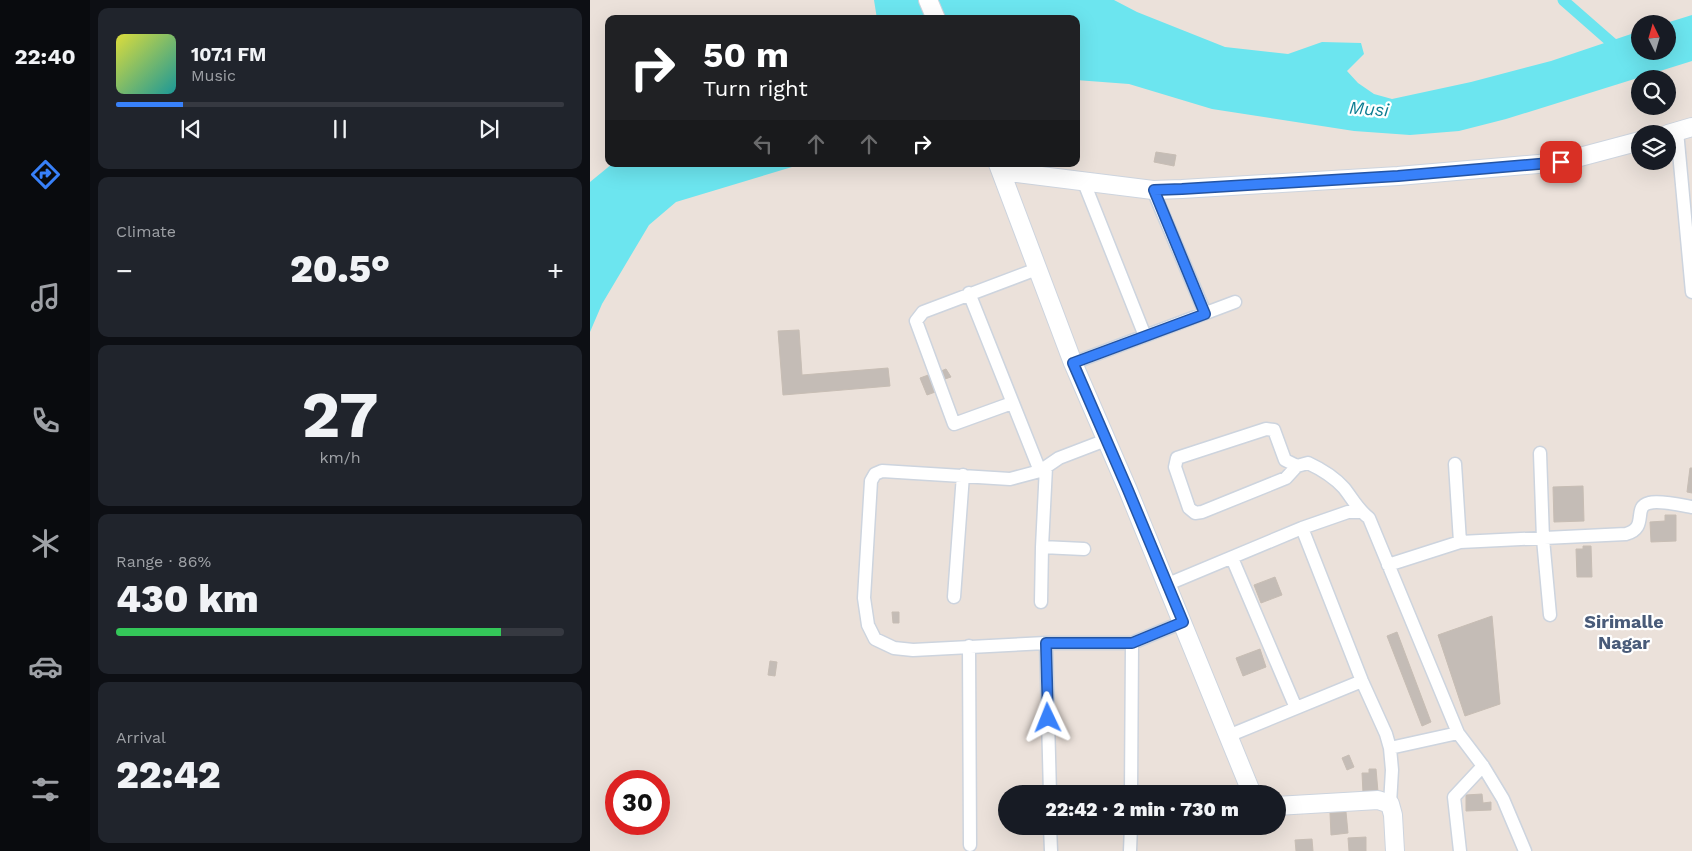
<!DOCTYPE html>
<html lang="en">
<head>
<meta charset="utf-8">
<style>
  :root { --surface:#171b24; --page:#20242c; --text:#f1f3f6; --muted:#9ea1a6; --line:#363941; --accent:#3881fa }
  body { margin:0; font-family:"Work Sans",sans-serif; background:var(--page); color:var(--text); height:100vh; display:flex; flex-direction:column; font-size:19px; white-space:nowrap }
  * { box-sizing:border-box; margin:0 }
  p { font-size:16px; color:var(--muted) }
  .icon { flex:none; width:28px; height:28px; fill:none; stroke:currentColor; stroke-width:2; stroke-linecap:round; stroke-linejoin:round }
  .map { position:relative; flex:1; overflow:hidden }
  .drawer { display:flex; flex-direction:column; gap:8px; padding:8px; background:#0d0f14; width:500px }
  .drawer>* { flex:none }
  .top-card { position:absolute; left:15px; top:15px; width:475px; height:152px; border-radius:10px; box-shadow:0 5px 20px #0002; background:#202124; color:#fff; overflow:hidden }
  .needle { width:32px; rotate:355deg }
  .buttons { position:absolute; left:1041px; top:15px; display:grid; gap:10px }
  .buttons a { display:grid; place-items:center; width:45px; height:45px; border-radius:50%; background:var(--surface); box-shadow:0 5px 20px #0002; font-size:25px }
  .speed { position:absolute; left:15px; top:770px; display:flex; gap:10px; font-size:25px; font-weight:700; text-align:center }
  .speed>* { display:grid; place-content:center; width:65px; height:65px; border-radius:50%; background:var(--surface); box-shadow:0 5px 20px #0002; line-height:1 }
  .speed .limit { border:8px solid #d22; background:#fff; color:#111 }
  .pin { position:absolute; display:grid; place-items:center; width:42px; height:42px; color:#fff; margin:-21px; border-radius:10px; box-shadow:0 2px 8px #0006 }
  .me { position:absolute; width:55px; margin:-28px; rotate:358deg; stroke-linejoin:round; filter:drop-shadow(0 0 4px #0008) }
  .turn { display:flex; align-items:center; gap:18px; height:105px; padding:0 15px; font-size:22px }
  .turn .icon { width:65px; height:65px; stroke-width:2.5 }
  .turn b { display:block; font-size:35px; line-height:42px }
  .lanes { display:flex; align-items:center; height:48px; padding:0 15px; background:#0003; justify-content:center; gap:25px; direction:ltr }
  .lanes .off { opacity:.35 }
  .big { font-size:38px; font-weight:800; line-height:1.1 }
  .drawer .tile { flex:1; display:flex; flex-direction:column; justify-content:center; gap:8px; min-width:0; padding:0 18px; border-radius:10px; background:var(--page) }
  .drawer .dial { align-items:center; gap:0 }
  .dial b { font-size:65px; line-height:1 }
  .song { display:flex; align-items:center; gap:15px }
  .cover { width:60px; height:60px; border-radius:8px; background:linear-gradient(135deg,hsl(60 70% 55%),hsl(180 70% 35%)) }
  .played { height:5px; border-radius:2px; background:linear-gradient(90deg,var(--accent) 15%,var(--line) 15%) }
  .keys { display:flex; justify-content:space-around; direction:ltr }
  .heat { display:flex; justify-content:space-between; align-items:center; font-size:28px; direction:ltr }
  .charge { height:8px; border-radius:4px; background:linear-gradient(90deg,#34c759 86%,var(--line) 0) }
  .trip { position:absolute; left:408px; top:785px; width:288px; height:50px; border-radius:25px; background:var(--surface); box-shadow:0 5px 20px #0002; font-weight:800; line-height:50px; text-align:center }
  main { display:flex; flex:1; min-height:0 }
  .dock { display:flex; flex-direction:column; width:90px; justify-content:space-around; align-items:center; background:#090b0e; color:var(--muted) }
  .dock .icon { width:35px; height:35px }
  .dock .active { color:var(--accent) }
  .dock b { font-size:22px; color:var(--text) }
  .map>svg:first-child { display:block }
  .water { fill:#6ce5ef }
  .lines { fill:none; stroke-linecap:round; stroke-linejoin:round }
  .canal { stroke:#6ce5ef; stroke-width:11 }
  .building { fill:#c4bcb6; stroke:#c7bdb4 }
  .street-casing { stroke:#cdd4de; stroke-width:15 }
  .secondary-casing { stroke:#cdd4de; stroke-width:20 }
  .street { stroke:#fff; stroke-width:12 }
  .secondary { stroke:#fff; stroke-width:18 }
  .route-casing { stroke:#2454a2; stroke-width:12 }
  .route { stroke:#3881fa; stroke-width:9 }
  .labels { text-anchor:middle; stroke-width:4.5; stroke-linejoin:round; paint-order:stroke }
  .water-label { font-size:18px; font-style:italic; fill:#0d7d92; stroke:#fff }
  .neighbourhood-label { font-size:18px; font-weight:bold; fill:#495b79; stroke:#fff }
</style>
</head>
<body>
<main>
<nav class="dock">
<b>22:40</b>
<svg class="icon active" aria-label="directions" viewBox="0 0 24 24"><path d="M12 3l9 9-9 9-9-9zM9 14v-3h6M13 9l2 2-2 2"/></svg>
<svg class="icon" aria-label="music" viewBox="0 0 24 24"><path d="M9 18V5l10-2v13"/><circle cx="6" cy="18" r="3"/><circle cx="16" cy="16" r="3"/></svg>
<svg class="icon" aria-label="phone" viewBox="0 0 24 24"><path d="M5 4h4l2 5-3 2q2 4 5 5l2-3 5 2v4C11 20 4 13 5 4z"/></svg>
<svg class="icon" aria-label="climate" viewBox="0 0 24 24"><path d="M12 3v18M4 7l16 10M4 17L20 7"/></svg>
<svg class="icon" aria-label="car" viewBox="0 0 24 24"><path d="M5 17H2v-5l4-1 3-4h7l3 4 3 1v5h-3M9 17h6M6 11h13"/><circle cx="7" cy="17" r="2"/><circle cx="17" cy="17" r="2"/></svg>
<svg class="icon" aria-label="filters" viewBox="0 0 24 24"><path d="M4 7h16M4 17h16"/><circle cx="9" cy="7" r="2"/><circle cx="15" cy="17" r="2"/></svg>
</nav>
<section class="drawer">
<div class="tile">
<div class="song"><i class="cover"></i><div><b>107.1 FM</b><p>Music</p></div></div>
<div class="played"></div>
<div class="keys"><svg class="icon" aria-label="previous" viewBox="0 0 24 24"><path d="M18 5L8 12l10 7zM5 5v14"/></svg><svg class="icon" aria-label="pause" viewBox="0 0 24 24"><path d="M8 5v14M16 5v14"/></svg><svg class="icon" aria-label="next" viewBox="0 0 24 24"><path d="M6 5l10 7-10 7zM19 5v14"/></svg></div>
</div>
<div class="tile"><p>Climate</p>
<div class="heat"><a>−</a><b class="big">20.5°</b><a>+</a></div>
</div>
<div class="tile dial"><b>27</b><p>km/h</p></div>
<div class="tile"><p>Range · 86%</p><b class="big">430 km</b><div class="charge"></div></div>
<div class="tile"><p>Arrival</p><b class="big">22:42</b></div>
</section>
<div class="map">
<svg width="1102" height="851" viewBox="0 0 1102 851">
  <rect width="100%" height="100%" fill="#ebe1da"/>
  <!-- water -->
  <path class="water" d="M284,0H524L547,12L635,47L698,54L732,42L771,43L774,54L757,71L768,83L784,94L802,99L881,82L961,61L1050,31V51H1078V24H1073L1102,15V61L916,119L869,131L820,135L764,131L622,109L539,84L486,80V19H287Z
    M22,164H212L86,202L59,225L12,304L0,332V182Z"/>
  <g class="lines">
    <!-- canal -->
    <path class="canal" d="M973,0L1030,50"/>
  </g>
  <!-- building -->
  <path class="building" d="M566,152L586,155L584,166L564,162Z
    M209,330L212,375L298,368L300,386L193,395L188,331Z
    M356,369L361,377L355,379L351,371Z
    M341,374L348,391L337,395L330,378Z
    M1100,468H1102V493L1097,492Z
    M993,486L994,521L964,522L963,487Z
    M1075,515H1086V541L1061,542L1060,522L1075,521Z
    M993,546H1001L1002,577H987L986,549H993Z
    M685,577L692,595L671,603L664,585Z
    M302,612H309V623H303Z
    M902,616L910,704L875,716L848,635Z
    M807,632L841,722L832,726L797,636Z
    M670,649L676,667L653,676L646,658Z
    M180,661L187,662L185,676L178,675Z
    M759,755L764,767L757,770L752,758Z
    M779,769H786L788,792L773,793L772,773H779Z
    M892,794L893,803L901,802V810L876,811V795Z
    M756,812L758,833L741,835L740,813Z
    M776,837V851H759L758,838Z
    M722,839L723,851H706L705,840Z"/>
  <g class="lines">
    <defs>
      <path id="street" d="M1087,131L1102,292
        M493,180L555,336
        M563,190L615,313
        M379,293L450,471
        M483,363L645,302
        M422,403L364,424L326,321L333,312L447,269
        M516,440L469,458L450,471L420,479L292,471L285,474L281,481L274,598L278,625L285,639L304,648L323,650L456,643H542L593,622
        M950,453L953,539L960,615
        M865,464L870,542
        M707,466L696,478L612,512L605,513L599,508L585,467L587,458L676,429L684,430L695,460L707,466L718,463C731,469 744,477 754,488C762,498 768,510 779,518L868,733L893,766L913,799L935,851
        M712,528L772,681L796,734L800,748L802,770L800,804
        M452,547L494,549
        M642,558L706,708
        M798,565L870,542L1036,534C1059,528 1042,507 1059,503C1069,500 1091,505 1102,507
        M578,584L712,528L758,512H771
        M364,597L373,475
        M451,602L452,547L456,467
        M456,643L460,794
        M379,646L380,845
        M638,736L772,681
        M800,748L868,733
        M541,794L542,643
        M460,826L461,851
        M540,851L541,826
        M870,851L864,797L893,766"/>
      <path id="secondary" d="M338,0L346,19
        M1078,134L1102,127
        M408,164L483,363L538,490L662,794
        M411,171L563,190L592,189L808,176L971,162L1050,141
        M686,806L788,800L800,804L803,815L805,851"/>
    </defs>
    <!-- street casing -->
    <use href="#street" class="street-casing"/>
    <!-- secondary casing -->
    <use href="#secondary" class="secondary-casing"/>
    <!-- street -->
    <use href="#street" class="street"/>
    <!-- secondary -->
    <use href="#secondary" class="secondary"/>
  </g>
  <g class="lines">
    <defs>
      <path id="route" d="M458,718L456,643H542L593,622L538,490L483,363L615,314L564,190L592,189L808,176L971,162"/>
    </defs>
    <!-- route casing -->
    <use href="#route" class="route-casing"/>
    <!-- route -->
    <use href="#route" class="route"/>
  </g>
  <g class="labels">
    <!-- water labels -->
    <g class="water-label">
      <text transform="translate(779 109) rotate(4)" y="6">Musi</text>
    </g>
    <!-- neighbourhood labels -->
    <g class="neighbourhood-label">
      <text x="1034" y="628">Sirimalle<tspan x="1034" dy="21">Nagar</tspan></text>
    </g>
  </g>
</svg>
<div class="buttons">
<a><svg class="needle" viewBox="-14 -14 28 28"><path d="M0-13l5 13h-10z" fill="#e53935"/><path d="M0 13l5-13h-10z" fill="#9ea1a6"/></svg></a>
<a><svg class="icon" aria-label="search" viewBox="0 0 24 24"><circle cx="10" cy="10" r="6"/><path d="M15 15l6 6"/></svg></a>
<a><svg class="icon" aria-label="layers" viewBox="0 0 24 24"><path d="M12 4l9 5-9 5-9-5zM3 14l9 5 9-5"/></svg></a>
</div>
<div class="speed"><div class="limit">30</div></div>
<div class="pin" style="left:971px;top:162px;background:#d93025"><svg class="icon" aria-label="arrive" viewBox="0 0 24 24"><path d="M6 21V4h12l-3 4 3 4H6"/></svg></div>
<svg class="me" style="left:458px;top:718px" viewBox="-20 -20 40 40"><path d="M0-17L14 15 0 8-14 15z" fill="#3881fa" stroke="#fff" stroke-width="4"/></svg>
<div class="trip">22:42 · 2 min · 730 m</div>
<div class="top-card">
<div class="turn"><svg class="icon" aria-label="right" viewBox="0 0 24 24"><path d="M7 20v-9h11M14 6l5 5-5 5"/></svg><div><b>50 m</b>Turn right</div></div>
<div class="lanes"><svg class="icon off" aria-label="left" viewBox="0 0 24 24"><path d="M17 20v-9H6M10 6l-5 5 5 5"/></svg><svg class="icon off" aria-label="ahead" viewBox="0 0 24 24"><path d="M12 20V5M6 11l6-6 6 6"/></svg><svg class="icon off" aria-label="ahead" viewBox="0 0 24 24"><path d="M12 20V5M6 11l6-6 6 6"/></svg><svg class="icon" aria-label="right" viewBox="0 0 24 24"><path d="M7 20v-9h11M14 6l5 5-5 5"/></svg></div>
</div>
</div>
</main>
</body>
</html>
